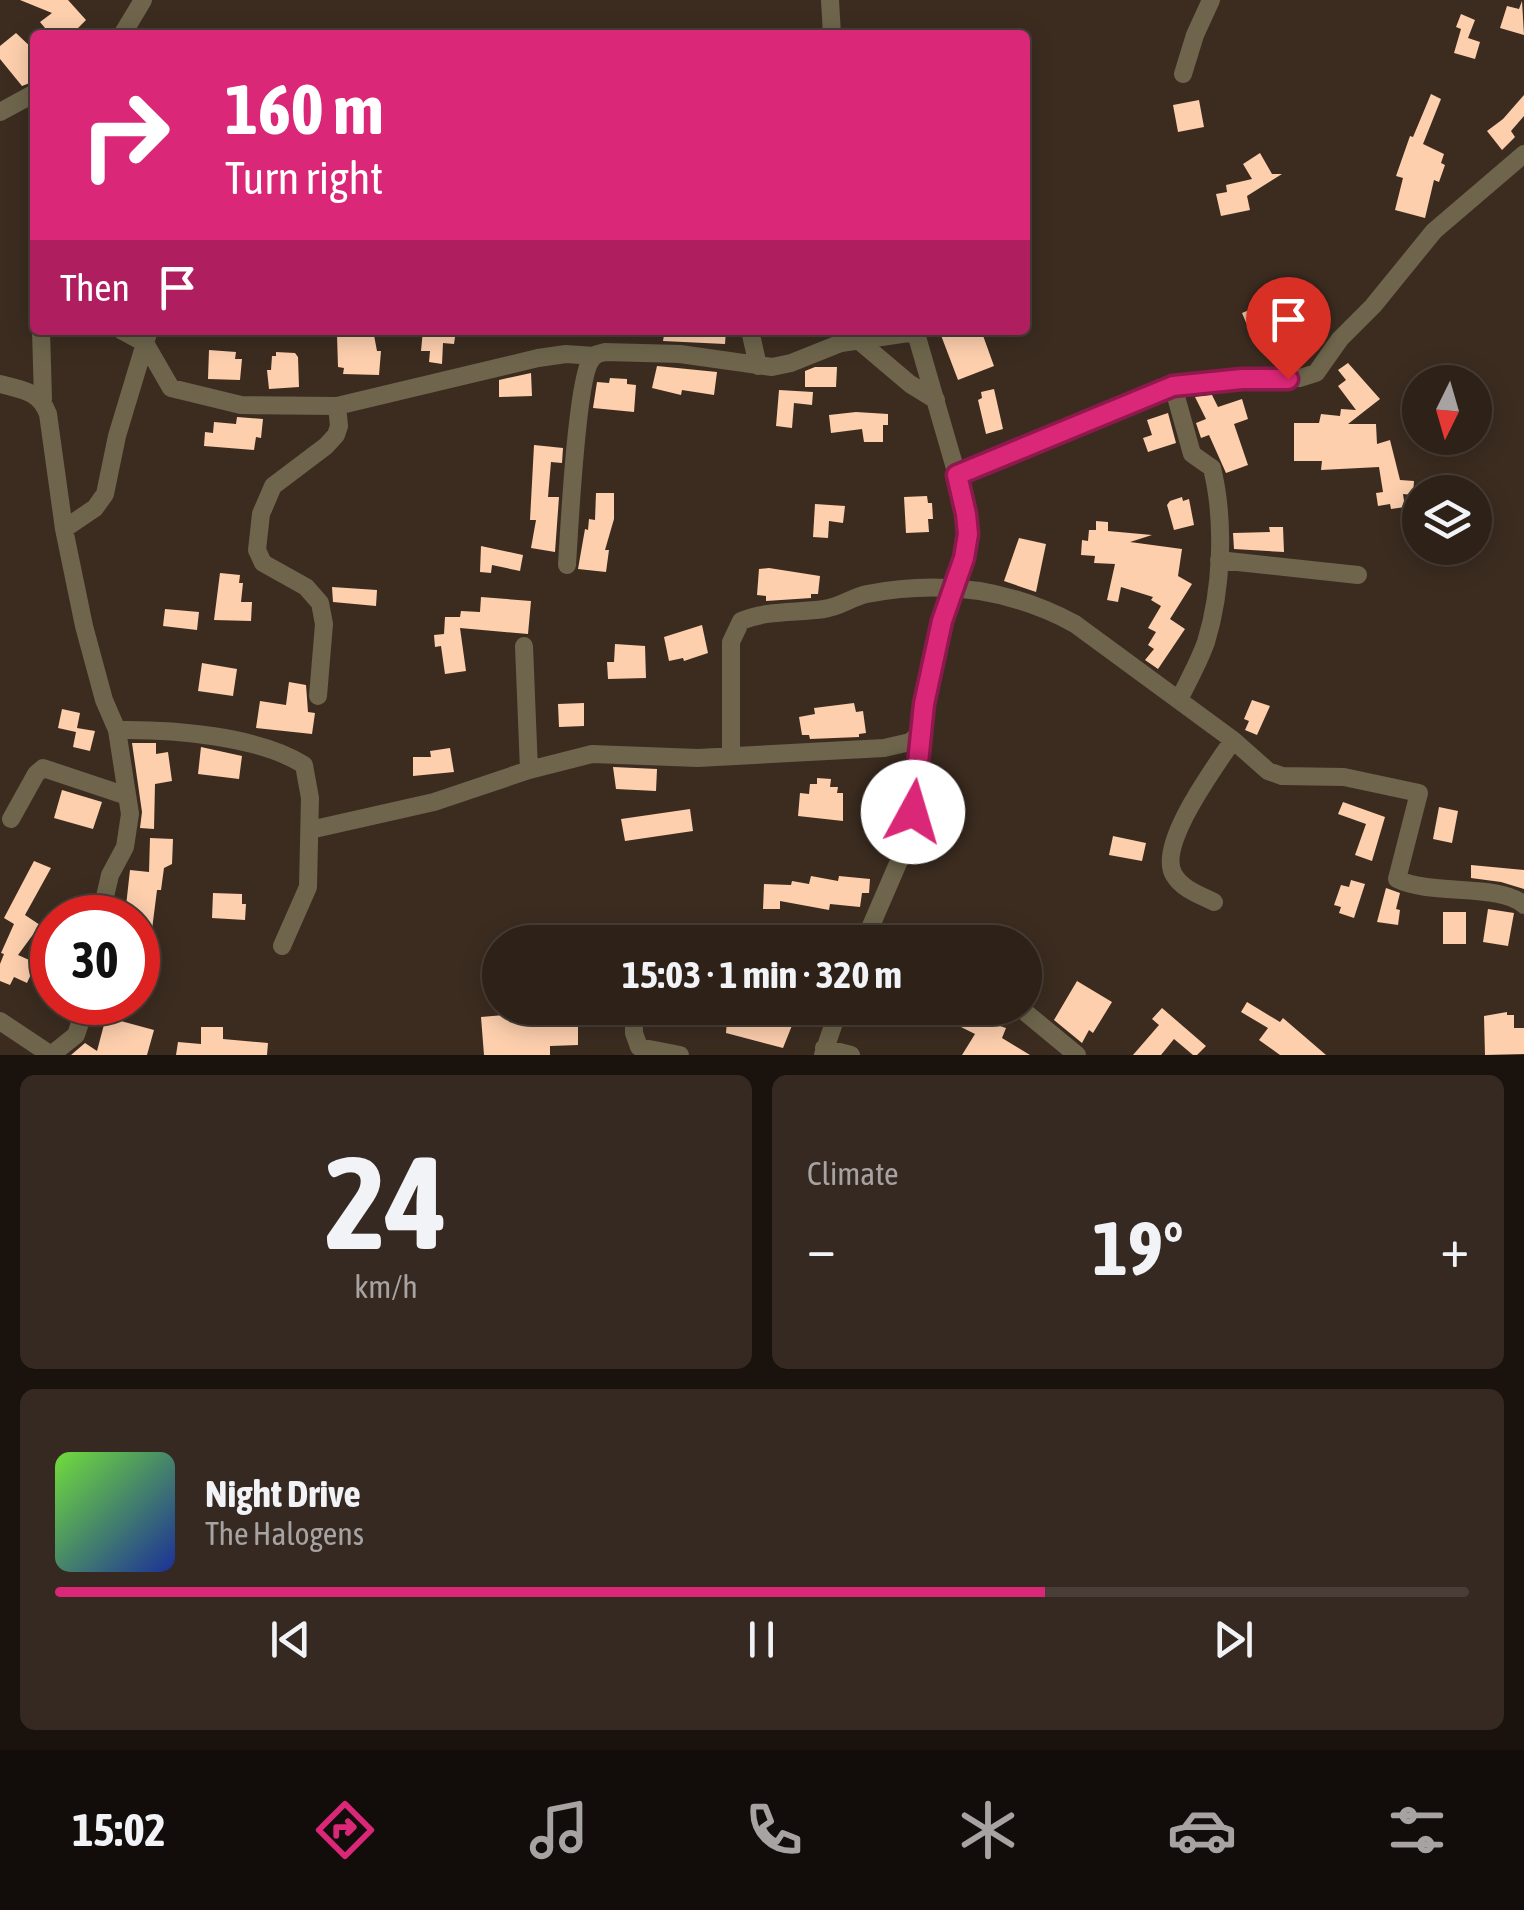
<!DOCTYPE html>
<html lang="en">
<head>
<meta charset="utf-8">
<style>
  :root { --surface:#2d2118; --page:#352921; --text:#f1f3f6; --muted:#a7a3a2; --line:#483e37; --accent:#db2777 }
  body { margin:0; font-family:"Asap Condensed",sans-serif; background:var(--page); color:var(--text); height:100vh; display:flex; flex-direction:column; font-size:38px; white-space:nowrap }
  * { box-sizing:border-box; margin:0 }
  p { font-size:32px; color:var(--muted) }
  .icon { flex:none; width:55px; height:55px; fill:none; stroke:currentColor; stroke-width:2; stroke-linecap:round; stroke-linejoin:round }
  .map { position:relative; height:1055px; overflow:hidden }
  .drawer { display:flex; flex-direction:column; gap:20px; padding:20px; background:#19120d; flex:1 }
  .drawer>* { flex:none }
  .banner { position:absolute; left:30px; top:30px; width:1000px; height:305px; border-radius:10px; box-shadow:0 5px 25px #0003,0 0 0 2px var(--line); background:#db2777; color:#fff; overflow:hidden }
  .needle { width:65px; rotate:185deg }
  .tools { position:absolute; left:1402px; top:365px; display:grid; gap:20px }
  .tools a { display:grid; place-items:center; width:90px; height:90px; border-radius:50%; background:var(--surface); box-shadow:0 5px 25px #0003,0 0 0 2px var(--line); font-size:50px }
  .speed { position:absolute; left:30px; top:895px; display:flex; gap:20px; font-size:50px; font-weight:700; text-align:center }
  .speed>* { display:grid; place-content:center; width:130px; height:130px; border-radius:50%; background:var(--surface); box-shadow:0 5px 25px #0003,0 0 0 2px var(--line); line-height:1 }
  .speed .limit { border:15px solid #d22; background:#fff; color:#111 }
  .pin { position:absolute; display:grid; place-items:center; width:85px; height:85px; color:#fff; margin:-102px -42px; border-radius:50% 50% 50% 0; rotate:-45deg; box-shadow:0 0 10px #0007 }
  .pin .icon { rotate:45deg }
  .me { position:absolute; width:110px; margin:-55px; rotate:6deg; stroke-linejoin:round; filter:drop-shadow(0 0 8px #0008) }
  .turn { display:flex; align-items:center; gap:35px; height:210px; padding:0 30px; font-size:45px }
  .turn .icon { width:130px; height:130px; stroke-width:2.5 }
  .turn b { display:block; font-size:70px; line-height:85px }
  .then { display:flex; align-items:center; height:95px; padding:0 30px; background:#0003; gap:20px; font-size:38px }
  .big { font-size:75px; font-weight:700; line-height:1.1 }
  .drawer .widget { flex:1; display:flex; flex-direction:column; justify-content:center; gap:15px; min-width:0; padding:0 35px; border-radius:15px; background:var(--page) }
  .drawer .dial { align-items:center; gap:0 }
  .dial b { font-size:130px; line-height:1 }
  .song { display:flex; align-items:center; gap:30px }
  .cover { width:120px; height:120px; border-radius:15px; background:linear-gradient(135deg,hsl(100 70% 55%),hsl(230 70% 35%)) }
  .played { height:10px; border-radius:5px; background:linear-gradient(90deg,var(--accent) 70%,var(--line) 70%) }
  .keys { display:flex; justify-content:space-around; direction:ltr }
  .heat { display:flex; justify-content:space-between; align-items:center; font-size:55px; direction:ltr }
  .drawer .tiles { flex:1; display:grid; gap:20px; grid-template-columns:1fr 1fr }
  .widget:last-child { grid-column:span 2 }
  .trip { position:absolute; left:482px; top:925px; width:560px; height:100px; border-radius:50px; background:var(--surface); box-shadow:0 5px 25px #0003,0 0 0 2px var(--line); font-weight:700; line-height:100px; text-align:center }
  .menu { display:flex; height:160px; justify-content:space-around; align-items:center; background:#120d0a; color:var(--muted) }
  .menu .icon { width:70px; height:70px }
  .menu .selected { color:var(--accent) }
  .menu b { font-size:45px; color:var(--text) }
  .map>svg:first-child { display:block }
  .building { fill:#fdcfad }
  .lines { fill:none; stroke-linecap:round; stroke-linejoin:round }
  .street { stroke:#6e654c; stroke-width:18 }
  .route-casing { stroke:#8e194d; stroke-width:25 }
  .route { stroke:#db2777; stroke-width:18 }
</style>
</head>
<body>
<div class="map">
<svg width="1524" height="1055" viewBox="0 0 1524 1055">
  <rect width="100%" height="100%" fill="#3c2c20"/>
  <!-- building -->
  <path class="building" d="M20,0H68L86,20L71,35H36L45,28L40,22L52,13Z
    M1522,1L1524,35L1500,28L1507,6L1519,9Z
    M1461,14L1475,20L1468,38L1480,42L1475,59L1454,53L1461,29L1456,27Z
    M16,33L35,51V81L22,86L0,59V46Z
    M1431,94L1441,99L1423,144L1444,154L1441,163L1445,165L1439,182L1434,180L1425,218L1395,210L1403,178L1396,176L1410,136L1413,137Z
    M1524,95V116L1511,131L1515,137L1502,150L1487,131L1503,119Z
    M1199,100L1204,127L1178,132L1173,105Z
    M1260,153L1272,174H1282L1247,196L1250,210L1221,216L1216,194L1227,192L1226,185L1252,179L1243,164Z
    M1277,298L1286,319L1280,322L1283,330L1274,334L1276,338L1256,346L1242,313Z
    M373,330L377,351H381L379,375L343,374L344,368L338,367L337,335Z
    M423,330H456L454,344L443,343L442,364L429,362L430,351H421Z
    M665,330H726L725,344L663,341Z
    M939,330H981L994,366L958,380Z
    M209,350L236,352L235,359H242L240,380L208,379Z
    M276,352L295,353L298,357L299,387L269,389L267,370H271L272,356H276Z
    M1348,363L1380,399L1348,424H1376L1377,444L1390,440L1400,480L1414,481L1413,495L1403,494L1405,507L1391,509L1390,504L1378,506L1376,493L1383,492L1379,467L1321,470L1322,461H1294V423H1319L1321,414L1340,416L1341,409L1356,410L1338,386L1346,380L1338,370Z
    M657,366L717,372L714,395L682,390L681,395L652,388Z
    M815,367H837L836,387H805V371Z
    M531,373L532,396L499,397V380Z
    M610,378L627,379V384L636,385L634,412L593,408L597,382L609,383Z
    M994,389L1003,429L986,434L978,400L982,398L981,392Z
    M779,390L813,392L812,405L794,403L792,428L776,426Z
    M1212,395L1218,407L1242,399L1248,419L1234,424L1248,465L1226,473L1209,435L1201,438L1196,423L1206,419L1195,397Z
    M856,412L888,414V425H883V442H864L862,429L831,433L829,415Z
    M1168,413L1176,443L1148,452L1143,438L1152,435L1147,420Z
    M237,417L263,419L261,438L256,437L254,450L204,446L205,432L213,433L214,422L236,424Z
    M534,445L563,448L562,463L551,462L548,497H559L555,552L531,548L536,520H530Z
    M596,493H614V519L605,550H609L606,572L578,569L585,529L588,530L589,519L595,520Z
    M927,496L928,503H932L933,519H928L929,532L906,533L904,497Z
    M1182,497L1183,501L1189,499L1194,525L1174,530L1167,505L1170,501Z
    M815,504L845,506L843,523L829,521L828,538L813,537Z
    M1096,521L1108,522V531L1152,535L1130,542L1182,549L1178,576L1192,584L1170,619L1185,629L1158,669L1145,660L1154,649L1148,645L1156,632L1148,628L1161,606L1151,600L1153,597L1121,587L1118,602L1107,600L1115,564L1094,563L1095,556L1081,555L1082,540L1088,541L1089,530H1096Z
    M1269,527H1283L1284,552L1234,549L1233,533L1270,532Z
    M1019,538L1046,544L1036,592L1004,581Z
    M481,546L523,555L520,571L492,565L491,573L480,572Z
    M769,568L820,576L818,594H811V598L766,601V596L757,595L759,569Z
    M220,573L240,575L239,583H243L241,602H252L251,621L214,620Z
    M332,587L377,590L376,606L333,602Z
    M481,597L531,601L528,634L460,628L466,671L445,674L441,646L435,647L434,635L444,634L445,617H460L461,611L480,612Z
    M165,609L199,612L197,630L163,626Z
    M702,625L708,653L684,661L683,658L669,661L664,637Z
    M615,644L645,646L646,678L608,679L607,662H614Z
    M202,663L237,669L233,696L198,691Z
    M289,682L306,685L308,712L315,713L312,734L256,728L260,701L286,705Z
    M1252,700L1270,706L1257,735L1245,730L1249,721L1244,719Z
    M584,703V726L559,727L558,704Z
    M854,703L856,712L863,711L866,733L859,734V737L810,739L809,735H802L799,717L815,714L814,708Z
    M62,709L80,713L77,728L95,731L90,751L73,747L76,732L58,728Z
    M132,743H156V754L168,752L172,781L155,784L154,829L140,828L142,812Z
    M201,747L242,756L239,779L198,774Z
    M450,748L454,772L413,776V757H431L430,751Z
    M613,767L657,769L656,791L616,789Z
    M817,778L831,779L830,787H838L837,793H843V821L798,816L800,793L809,794L810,784H817Z
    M62,790L102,802L93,829L54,818Z
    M1343,802L1385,817L1372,861L1355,855L1366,824L1338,814Z
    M1439,807L1458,811L1452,843L1433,839Z
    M690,809L693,831L625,841L621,819Z
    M1113,836L1146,843L1142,861L1109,855Z
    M150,838L173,839L172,864L164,868L161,890H157L148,961L138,960V916L125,915L130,870L149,872Z
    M34,861L51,868L25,915L40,925L18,955L36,963L27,983L14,977L10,985L0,981V964L4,954L1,953L14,924L4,918Z
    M1471,865L1524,870V889L1501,882L1471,878Z
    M811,876L838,881L839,876L870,879L869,893H862L860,907L830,904L829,910L780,901V909H763L764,884L791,885L792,881L809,884Z
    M1351,880L1365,884L1354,918L1339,913L1341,907L1334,905L1341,885L1349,887Z
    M1386,888L1400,893L1396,909L1400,910L1398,925L1377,922Z
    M213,893L242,894V904H246L245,920L212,918Z
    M1488,909L1514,913L1508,946L1483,942Z
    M1443,912H1466V944H1443Z
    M1077,981L1112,1002L1093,1033L1089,1030L1082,1043L1054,1020Z
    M1247,1002L1280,1022L1283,1018L1326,1055H1280L1259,1040L1268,1028L1241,1012Z
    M712,1008H799L783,1048L726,1033L727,1020L711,1019Z
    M951,1008H981L976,1018L1006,1028L1002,1038L1030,1055H962L975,1034L945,1019Z
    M1162,1008L1206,1046L1197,1055H1193L1174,1039L1161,1055H1133L1159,1025L1152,1019Z
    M550,1011L551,1024H574V1027H578V1045L550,1046V1055H484L481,1017Z
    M1507,1012V1015H1514V1028H1524V1054L1485,1055L1484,1016Z
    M106,1017L154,1030L147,1055H71L85,1043L97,1051Z
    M201,1027H223V1039L268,1043L267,1055H176L178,1042L201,1044Z"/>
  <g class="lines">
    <!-- street -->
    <path class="street" d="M830,0L832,35
      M122,35L143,0
      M1183,74L1195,35L1211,0
      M0,112L35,93
      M41,330L43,400
      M121,330L145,343L171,388L241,405L337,406L538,358L566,354L595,356
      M750,330L758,366
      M858,340L910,384L936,400
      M0,384C22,390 40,391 48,414L64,529L84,626L104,700L117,730L130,814L125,847L110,875L100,918
      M1173,386L1192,454L1212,468C1225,521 1222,590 1206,642C1199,662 1188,681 1179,700
      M957,475L1173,386L1241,379L1300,378L1316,373L1340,339L1373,306L1434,231L1524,154
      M64,529L95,508L105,494L117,436L149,330
      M1219,560L1358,575
      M567,565C569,532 577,379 591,360C596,353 598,354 605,352L680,354L772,367L791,363L841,343L915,332
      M524,646L529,770
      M318,696L324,624L320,603L306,587L263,563L257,550L261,514L273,486L326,446L336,435L339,426L337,406
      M117,730C171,729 259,736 304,765L310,798L308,887L282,946
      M731,756V642L741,621C767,610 796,613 824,609C840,607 852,597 867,594C940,580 1009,588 1075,624L1233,740L1268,771L1282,776L1344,777L1419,793L1397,879C1430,896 1501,883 1524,905
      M11,819L36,774L43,768L127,796
      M310,830L434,802L529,770L592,754L698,758L884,748L910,742L921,733
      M1214,902C1200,895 1182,889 1174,875C1156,846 1215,767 1233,740
      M864,942L905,847L913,812L924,704L943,621L964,558L968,534L967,514L957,475L915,330
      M634,1008V1033L639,1047L680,1055
      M1020,1008L1077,1055
      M0,1021L51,1055
      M824,1048L851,1055
      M51,1055L76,1035L87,1002
      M823,1055L839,1008"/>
  </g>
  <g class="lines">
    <defs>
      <path id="route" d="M913,812L924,704L942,621L964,558L968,534L966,514L957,475L1173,386L1242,379H1288"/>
    </defs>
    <!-- route casing -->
    <use href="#route" class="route-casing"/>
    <!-- route -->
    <use href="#route" class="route"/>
  </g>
</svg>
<div class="tools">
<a><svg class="needle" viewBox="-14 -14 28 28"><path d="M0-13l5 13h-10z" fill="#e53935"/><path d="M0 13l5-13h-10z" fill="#a7a3a2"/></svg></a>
<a><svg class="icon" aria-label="layers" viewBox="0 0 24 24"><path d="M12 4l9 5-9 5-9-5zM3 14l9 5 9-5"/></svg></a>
</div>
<div class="speed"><div class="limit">30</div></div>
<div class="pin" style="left:1288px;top:379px;background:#d93025"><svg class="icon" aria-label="arrive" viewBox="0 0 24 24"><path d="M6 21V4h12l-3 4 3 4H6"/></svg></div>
<svg class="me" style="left:913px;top:812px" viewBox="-20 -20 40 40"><circle r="19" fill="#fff"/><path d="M0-13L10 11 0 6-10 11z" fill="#db2777"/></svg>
<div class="trip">15:03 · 1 min · 320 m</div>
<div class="banner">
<div class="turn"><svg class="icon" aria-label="right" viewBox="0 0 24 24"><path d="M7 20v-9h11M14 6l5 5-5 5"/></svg><div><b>160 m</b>Turn right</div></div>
<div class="then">Then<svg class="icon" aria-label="arrive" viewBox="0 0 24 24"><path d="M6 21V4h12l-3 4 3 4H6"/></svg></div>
</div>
</div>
<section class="drawer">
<div class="tiles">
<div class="widget dial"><b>24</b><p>km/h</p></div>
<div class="widget"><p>Climate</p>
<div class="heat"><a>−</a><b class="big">19°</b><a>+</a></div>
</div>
<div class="widget">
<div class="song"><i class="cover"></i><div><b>Night Drive</b><p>The Halogens</p></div></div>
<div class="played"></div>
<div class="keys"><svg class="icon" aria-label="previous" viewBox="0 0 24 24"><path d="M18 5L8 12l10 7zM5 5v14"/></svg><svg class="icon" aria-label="pause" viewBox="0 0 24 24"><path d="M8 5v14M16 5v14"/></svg><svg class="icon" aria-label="next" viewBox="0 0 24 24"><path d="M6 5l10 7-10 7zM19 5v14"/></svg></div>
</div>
</div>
</section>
<nav class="menu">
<b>15:02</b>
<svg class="icon selected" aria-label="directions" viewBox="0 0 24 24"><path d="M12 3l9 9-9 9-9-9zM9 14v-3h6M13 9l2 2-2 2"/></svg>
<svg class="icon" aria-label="music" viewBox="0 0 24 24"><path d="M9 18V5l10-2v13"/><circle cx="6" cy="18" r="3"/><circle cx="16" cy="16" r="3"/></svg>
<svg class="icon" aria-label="phone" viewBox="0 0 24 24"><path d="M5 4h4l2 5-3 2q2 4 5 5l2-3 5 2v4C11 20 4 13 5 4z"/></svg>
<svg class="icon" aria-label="climate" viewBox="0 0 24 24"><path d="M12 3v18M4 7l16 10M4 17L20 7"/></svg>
<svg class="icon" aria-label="car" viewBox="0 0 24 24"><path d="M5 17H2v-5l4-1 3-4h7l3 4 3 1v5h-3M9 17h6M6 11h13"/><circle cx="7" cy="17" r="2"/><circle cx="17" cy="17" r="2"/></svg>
<svg class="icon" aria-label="filters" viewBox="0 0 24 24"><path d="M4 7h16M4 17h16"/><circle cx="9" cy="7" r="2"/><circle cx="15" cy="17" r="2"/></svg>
</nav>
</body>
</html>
